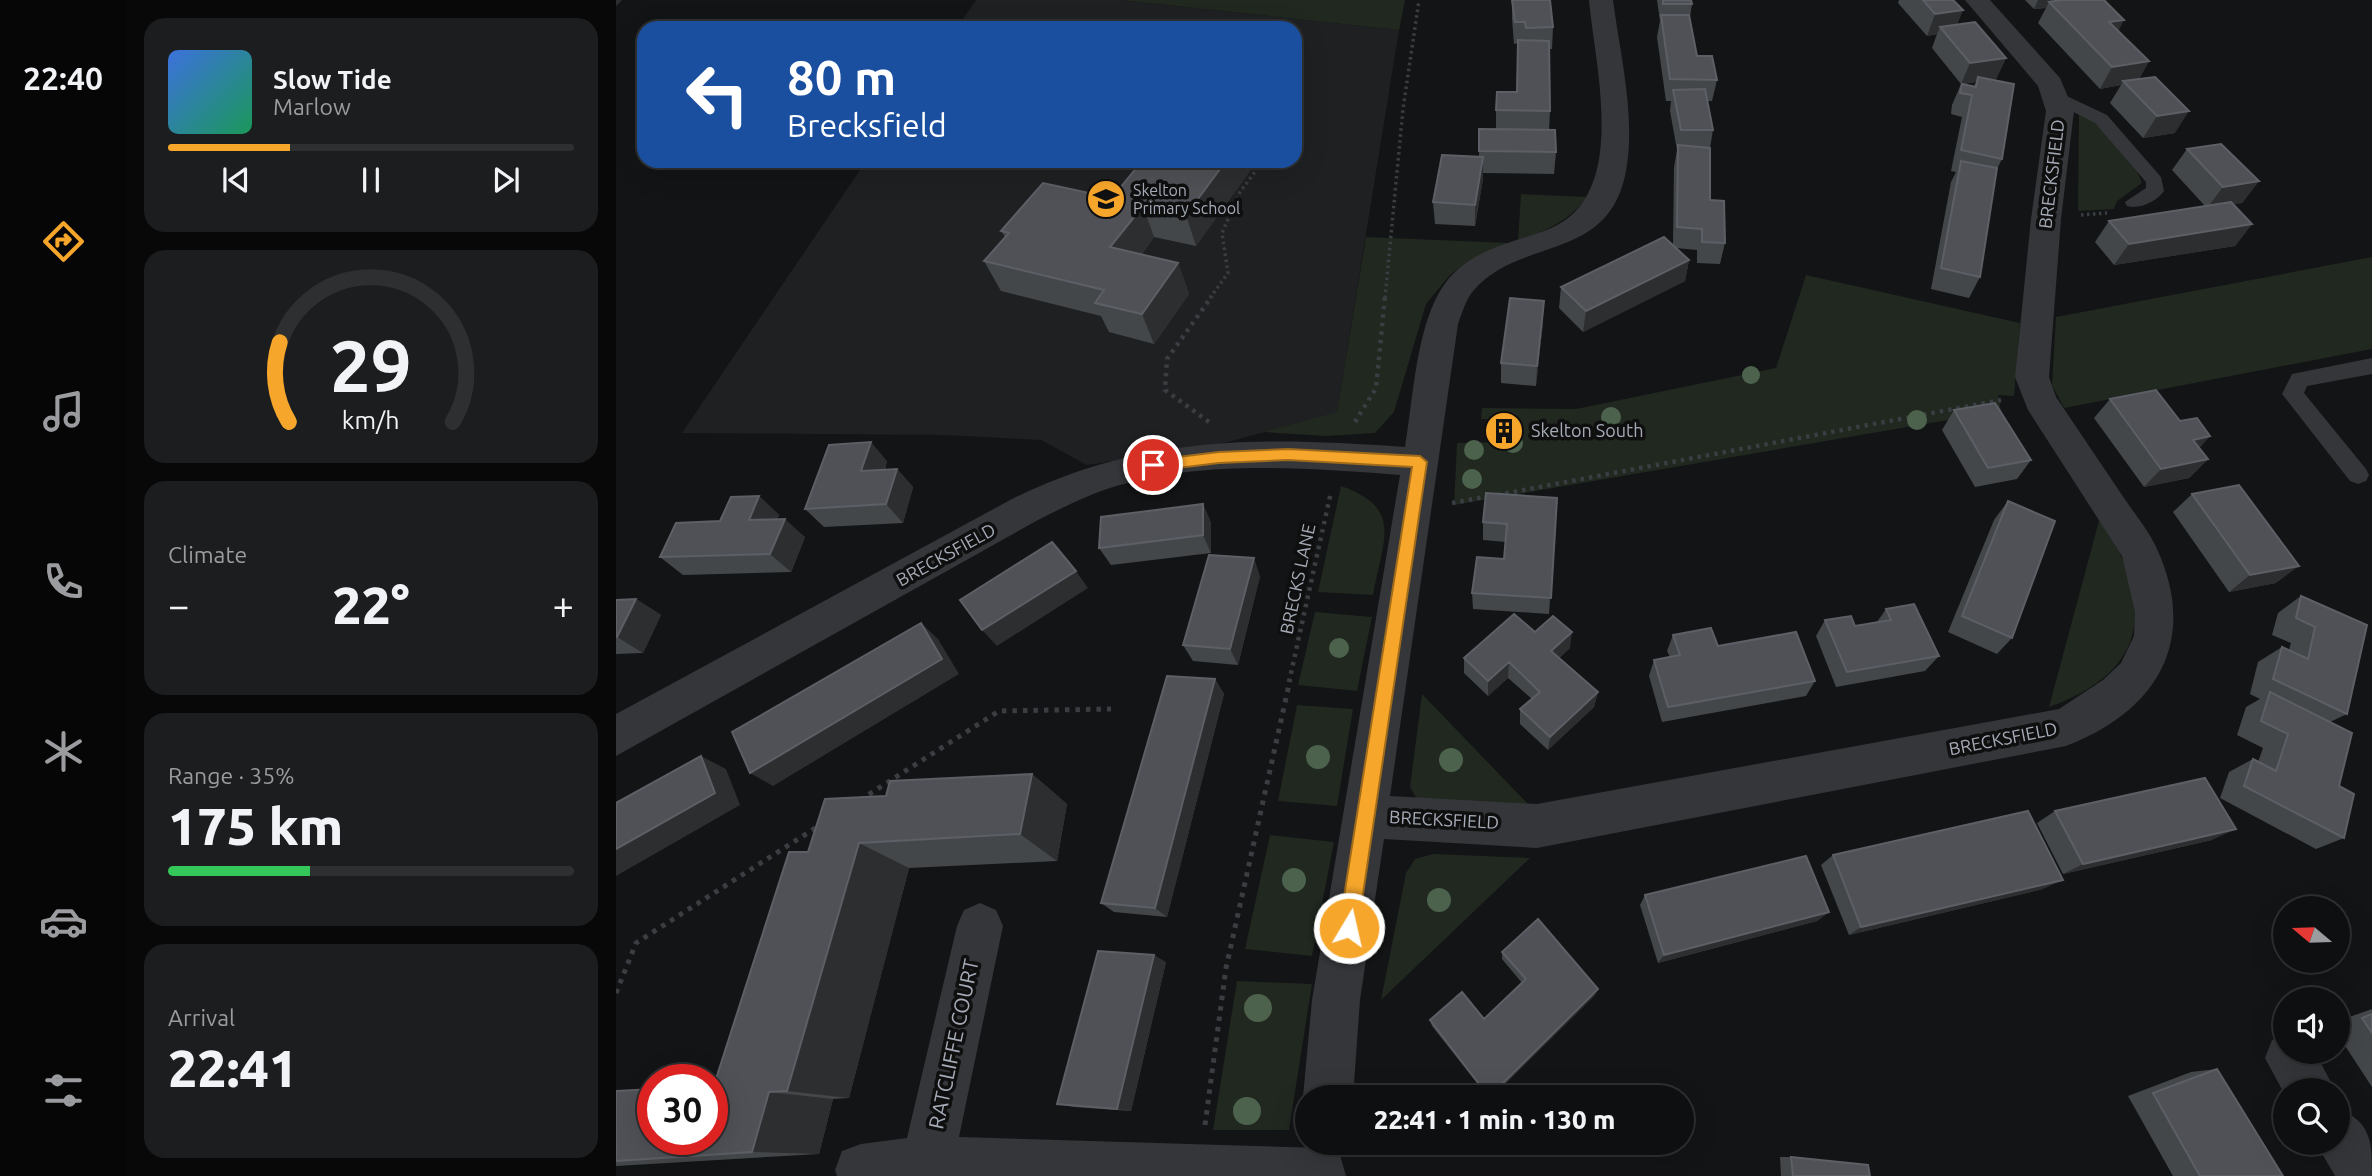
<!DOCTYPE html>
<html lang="en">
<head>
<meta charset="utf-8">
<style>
  :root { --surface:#0e0f10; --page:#1c1d1e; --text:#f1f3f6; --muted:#9b9c9f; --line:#2e2f30; --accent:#f6a62b }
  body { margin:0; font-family:Ubuntu,sans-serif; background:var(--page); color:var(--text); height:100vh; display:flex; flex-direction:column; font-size:26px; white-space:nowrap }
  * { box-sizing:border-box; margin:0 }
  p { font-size:23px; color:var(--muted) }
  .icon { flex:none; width:38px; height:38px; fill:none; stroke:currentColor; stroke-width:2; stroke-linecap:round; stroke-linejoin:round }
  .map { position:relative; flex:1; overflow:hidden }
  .sheet { display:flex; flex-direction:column; gap:18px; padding:18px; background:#080809; width:490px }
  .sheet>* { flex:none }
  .top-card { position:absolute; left:21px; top:21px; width:665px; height:147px; border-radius:21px; box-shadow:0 7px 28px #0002,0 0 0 2px var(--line); background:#1a4fa0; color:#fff; overflow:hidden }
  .needle { width:46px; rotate:289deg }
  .controls { position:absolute; left:1657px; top:896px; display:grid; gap:14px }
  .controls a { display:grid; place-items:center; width:77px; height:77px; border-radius:50%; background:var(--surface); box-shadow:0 7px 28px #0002,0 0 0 2px var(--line); font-size:35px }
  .speed { position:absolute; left:21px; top:1064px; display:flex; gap:14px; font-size:35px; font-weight:700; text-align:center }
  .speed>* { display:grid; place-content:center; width:91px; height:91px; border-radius:50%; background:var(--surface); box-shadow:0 7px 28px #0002,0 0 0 2px var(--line); line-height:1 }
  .speed .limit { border:10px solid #d22; background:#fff; color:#111 }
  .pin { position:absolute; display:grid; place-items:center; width:60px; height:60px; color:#fff; margin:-30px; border:4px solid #fff; border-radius:50%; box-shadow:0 2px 7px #0007 }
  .me { position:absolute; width:77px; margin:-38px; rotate:9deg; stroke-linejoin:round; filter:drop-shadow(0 0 5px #0008) }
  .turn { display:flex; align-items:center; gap:24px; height:147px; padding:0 35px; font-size:32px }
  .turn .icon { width:91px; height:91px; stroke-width:2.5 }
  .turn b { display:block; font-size:49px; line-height:60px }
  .big { font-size:52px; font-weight:800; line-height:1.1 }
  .sheet .card { flex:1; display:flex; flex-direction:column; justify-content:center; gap:10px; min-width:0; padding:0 24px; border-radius:21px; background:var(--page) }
  .sheet .dial { align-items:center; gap:0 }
  .dial svg { height:182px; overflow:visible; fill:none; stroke:var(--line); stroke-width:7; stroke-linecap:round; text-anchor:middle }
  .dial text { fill:var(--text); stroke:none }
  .song { display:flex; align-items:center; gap:21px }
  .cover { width:84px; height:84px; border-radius:10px; background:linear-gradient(135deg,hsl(220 70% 55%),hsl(150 70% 35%)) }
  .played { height:7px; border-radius:4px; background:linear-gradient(90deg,var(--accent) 30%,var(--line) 30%) }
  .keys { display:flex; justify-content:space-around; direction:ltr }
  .heat { display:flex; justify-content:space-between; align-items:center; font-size:38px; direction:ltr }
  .charge { height:10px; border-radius:5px; background:linear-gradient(90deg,#34c759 35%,var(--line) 0) }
  .trip { position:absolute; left:679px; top:1085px; width:399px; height:70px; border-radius:35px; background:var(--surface); box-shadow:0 7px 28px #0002,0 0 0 2px var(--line); font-weight:800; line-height:70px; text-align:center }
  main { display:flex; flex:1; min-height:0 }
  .tab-bar { display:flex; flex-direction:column; width:126px; justify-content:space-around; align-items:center; background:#060606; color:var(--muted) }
  .tab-bar .icon { width:49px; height:49px }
  .tab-bar .current { color:var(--accent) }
  .tab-bar b { font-size:32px; color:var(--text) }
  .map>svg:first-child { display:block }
  .built { fill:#1f2022 }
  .green { fill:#202820 }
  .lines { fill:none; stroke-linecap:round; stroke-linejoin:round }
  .path-far2 { stroke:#3a3d41; stroke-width:3.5; stroke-dasharray:2.5 3.5; stroke-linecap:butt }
  .path-far1 { stroke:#3a3d41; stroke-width:4.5; stroke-dasharray:3.5 5; stroke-linecap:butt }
  .path { stroke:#3a3d41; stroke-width:5; stroke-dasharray:4.5 6; stroke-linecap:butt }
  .lane { fill:#34363a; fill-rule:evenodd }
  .street { fill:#34363a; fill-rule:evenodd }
  .tree { fill:#4c624d }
  .wall { fill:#44474a; fill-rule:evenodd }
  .shaded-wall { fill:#2c2e30 }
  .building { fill:#4f5156; stroke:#5c5f65; stroke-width:2 }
  .route { fill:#f6a62b; stroke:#a06c1c; stroke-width:2 }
  .labels { text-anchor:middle; stroke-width:7; stroke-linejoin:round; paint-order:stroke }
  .far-poi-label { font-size:16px; fill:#a5abb6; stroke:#0f0f10; text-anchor:start }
  .street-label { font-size:18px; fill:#a5abb6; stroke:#0f0f10 }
  .poi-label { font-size:18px; fill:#a5abb6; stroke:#0f0f10; text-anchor:start }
  .near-street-label { font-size:21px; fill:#a5abb6; stroke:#0f0f10 }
</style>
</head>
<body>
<main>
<nav class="tab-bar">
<b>22:40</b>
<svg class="icon current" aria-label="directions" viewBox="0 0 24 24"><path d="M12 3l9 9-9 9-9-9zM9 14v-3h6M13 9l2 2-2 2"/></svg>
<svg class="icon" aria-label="music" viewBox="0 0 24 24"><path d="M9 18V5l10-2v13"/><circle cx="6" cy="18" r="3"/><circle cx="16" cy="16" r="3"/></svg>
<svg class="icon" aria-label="phone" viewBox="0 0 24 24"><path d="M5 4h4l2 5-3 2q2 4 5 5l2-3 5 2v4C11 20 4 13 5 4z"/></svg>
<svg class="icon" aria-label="climate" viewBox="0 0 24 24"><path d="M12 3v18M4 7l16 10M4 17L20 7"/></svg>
<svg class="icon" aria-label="car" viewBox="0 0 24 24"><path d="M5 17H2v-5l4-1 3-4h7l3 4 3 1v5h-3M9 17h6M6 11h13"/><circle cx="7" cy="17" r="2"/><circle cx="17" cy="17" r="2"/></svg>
<svg class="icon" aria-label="filters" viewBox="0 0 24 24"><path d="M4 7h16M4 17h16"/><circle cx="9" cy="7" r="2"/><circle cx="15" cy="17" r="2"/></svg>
</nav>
<section class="sheet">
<div class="card">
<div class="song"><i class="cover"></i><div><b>Slow Tide</b><p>Marlow</p></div></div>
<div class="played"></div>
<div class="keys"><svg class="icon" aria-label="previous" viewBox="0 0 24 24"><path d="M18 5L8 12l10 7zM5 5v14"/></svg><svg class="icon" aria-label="pause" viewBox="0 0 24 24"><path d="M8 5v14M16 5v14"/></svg><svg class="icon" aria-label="next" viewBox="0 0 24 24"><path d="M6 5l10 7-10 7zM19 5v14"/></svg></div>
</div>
<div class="card dial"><svg viewBox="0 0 100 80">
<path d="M14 69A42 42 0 1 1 86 69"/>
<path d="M14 69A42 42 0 0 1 10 34" stroke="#f6a62b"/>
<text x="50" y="56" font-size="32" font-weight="700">29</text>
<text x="50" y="72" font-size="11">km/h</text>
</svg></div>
<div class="card"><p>Climate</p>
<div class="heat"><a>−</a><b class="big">22°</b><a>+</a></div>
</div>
<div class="card"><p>Range · 35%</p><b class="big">175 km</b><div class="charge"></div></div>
<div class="card"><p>Arrival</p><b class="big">22:41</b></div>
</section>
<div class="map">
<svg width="1756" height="1176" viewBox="0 0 1756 1176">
  <rect width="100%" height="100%" fill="#131415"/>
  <!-- built -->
  <path class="built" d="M360,0H504L783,30L721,413L604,444L471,465L425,440L329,435L66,433L250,161H679V28H341Z"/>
  <!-- green -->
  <path class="green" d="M504,0H789L783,30Z
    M1463,112C1487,126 1517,156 1526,183L1501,201L1498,209L1462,211Z
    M905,194L972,197C952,221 931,231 902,240Z
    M750,237L893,243L850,263L834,275L810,304L778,412L759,433L710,436L648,432L721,412Z
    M1756,257V349L1448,408L1436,385L1440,317Z
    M1190,275L1404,323L1398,396L1382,395L1385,411L838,505L841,443L899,442L900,420L865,419L866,408L960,409L1160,368Z
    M725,486C789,508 766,542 757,595L702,592Z
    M1484,517C1538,603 1536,670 1433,707Z
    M699,612L756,617L741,691L682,685Z
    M806,694L913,805L802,801L794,787Z
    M681,705L737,709L721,806L662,801Z
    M654,835L718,842L696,956L629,949Z
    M817,854L914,858L765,1000L790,873L799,859Z
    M621,981L696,984L673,1130H597Z"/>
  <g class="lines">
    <!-- path-far2 -->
    <path class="path-far2" d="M1465,215L1491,213
      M594,298L612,273L606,233L624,192L647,161
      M769,298L787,109L803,0"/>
    <!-- path-far1 -->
    <path class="path-far1" d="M593,422L549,390L551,359L596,296
      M739,422L760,388L769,296
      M881,495L1385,400
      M836,503L873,496
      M673,682L715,492"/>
    <!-- path -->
    <path class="path" d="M244,800L383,711L495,709
      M0,993L20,943L204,825
      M589,1125L610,968L674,680"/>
    <!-- lane -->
    <path class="lane" d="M1440,91L1491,115L1545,177L1548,191C1541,201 1524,210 1511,206L1509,202L1530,188V182L1479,123L1434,100L1431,96L1434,92Z
      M1756,358V374L1691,386L1688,393L1750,469L1753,475L1750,481L1742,484L1734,481L1666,394L1676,374Z"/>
    <!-- street -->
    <path class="street" d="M973,0H997C1004,55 1020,116 1010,171C993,263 905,236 858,290C850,299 846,313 842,324L774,796L921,804L1443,709L1487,680L1505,663L1518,636L1519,612L1506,556L1412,410L1399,377L1415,219L1430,111L1422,86L1349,0H1374L1444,78L1458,111L1445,219L1433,377L1440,397C1462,430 1484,462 1506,495C1517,512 1532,529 1541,549C1583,641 1541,711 1450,746L921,848L768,839L744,1000L737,1097H691V1108L687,1097L696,1000L784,475C689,468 583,459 491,489C467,497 444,509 422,520L0,756V714L396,499C528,434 646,437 789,447C798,397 800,311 837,274C862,248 900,242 933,229C1014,196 979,68 973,0Z
      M364,903L380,910L387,926L343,1137L705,1148L724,1155L730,1176H221L219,1170L226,1151L245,1144L291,1138L341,926L348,910Z
      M1670,1035V1052H1699L1719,1090H1670V1097L1649,1058L1656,1040Z
      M1722,1108C1756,1123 1756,1142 1756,1176H1719L1700,1143H1722Z"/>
  </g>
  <!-- trees -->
  <g class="tree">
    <circle cx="1135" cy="375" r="9"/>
    <circle cx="995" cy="417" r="10"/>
    <circle cx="1301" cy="420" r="10"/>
    <circle cx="897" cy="443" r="10"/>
    <circle cx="858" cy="450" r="10"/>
    <circle cx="856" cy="479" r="10"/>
    <circle cx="723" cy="648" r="10"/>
    <circle cx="702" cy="757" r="12"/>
    <circle cx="835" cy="760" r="12"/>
    <circle cx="678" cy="880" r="12"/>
    <circle cx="823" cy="900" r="12"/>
    <circle cx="642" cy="1008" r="14"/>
    <circle cx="631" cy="1111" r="14"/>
  </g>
  <!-- wall -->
  <path class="wall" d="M896,0L937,27L936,49H933L934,111L933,130L940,152L938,174L867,173V179L859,226L819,224L817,202L863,157V129L880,130V110L901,92L902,43L898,44L896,19Z
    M1041,0H1075L1076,4L1074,17L1081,56L1101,80L1096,101H1091L1097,130L1094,148V200L1109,243L1104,264L1081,263V250L1060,248L1073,260L1069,281L967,332L943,308L945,287L1057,245L1058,167L1061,150L1054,111L1055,101H1050L1041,37L1044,21Z
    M1283,0H1337L1347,10L1341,24L1390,58L1380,79L1376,80L1386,159L1381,169L1364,277L1353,298L1315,289L1335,182L1340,172L1335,171L1346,117L1335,114L1336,105L1345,84L1316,48L1321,34L1311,36L1282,3ZM1360,82L1358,86L1347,84Z
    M1409,0H1488L1502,31L1533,61L1523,79L1559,133L1527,138L1494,103L1505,85L1484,89L1422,23L1430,8L1418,9Z
    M1571,149L1643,181L1626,203L1618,204L1636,224L1619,246L1498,265L1479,242L1493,221L1589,206L1556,170Z
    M526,161H641L580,246L538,237L525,255L562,263L573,294L538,344L493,332L485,316L385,291L368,261L389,237L385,231L496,198Z
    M927,322L920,386L885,383V363Z
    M1494,399L1564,421L1594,436L1583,448L1592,459L1573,478L1528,487L1478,418Z
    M1338,410L1415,460L1401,479L1359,487L1326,430Z
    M880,414H897L896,439L880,438Z
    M271,461L269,469H281L297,487L287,523L208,527L189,509Z
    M1576,494L1660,583L1613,592L1557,512Z
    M143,496L163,515L161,519L189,537L175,572L67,575L44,557L104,521Z
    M941,498L933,614L857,609L856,593L888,559L890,542L867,540V522Z
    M1392,501L1396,638L1381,654L1332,632L1378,520Z
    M587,504L595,523V553L495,565L483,548Z
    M644,576L622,665L577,661L567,645Z
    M1685,596L1751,625L1731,714L1714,722L1723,786L1728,838L1700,849L1604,798L1613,772L1637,759L1642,762L1647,748L1621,735L1630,707L1644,699L1634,694L1642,662L1666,647L1673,650L1675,643L1656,635L1662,613Z
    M20,599L45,615L27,653L0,654V600Z
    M1270,609L1323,656L1309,671L1220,687L1200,636L1209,620L1239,626L1261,622Z
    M919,632L954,648L943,658L982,692L978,707L932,750L904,724V709L916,699L892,678L872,696L848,673V658Z
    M1057,635L1102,646L1199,681L1190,696L1046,722L1033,676L1038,660L1054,657L1051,651Z
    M599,679L608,694L551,917L498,912L485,903Z
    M416,774L451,804L441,861L293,868L233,1098L217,1099L203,1154L0,1166V1091L98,1085L192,852L270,796Z
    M1439,811L1596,840L1447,874L1421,823Z
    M1217,855L1427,889L1233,935L1205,865Z
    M1029,895L1213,912L1201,921L1042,963L1024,905Z
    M886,952L979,995L876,1097H872L816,1026L814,1020L868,1019L906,983L886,959Z
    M550,962L515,1111L458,1107L441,1104Z
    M1756,1009V1087L1722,1035V1021Z
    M1601,1069L1667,1176H1557L1512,1096L1575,1072Z
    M1164,1157H1175L1254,1176H1165Z"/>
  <!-- shaded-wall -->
  <path class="shaded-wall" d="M0,0H6L0,6Z
    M1422,0H1443L1433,2L1430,8L1418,9Z
    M1347,10L1338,32L1324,27L1321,34L1311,36L1319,14Z
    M1508,20L1497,42L1493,22Z
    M1390,58L1380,79L1361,82L1362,77L1360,82L1345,84L1354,63Z
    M1533,61L1521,83L1507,81L1505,85L1484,89L1496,67Z
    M1573,111L1559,133L1527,138L1541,116Z
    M867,157V179L859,226V205Z
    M610,161H641L580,246L570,215Z
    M1643,181L1626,203L1591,208L1607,187Z
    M527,206L538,237L507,278L494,247Z
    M1636,224L1619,246L1498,265L1513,244Z
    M1073,260L1069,281L967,332L970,311Z
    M562,263L573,294L538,344L526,314Z
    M928,301L927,322L920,386L921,366Z
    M1594,436L1576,456L1577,440Z
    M255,442L271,461L262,489L245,471Z
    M1592,459L1573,478L1528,487L1545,469Z
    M281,469L297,487L287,523L270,504Z
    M143,496L163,515L153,538L133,520Z
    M587,504L595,523V553L587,535Z
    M169,519L189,537L175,572L154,554Z
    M638,558L644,576L622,665L614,649Z
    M1683,566L1660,583L1613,592L1634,575Z
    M460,571L472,588L381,646L366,630Z
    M20,599L45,615L27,653L1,637Z
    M305,623L322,639L343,674L157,786L134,773Z
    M956,632L954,648L933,666L935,651Z
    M893,662L892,678L872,696V681Z
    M599,679L608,694L551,917L539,908Z
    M982,692L978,707L932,750L934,737Z
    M85,756L110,769L124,805L0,876V849Z
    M416,774L451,804L441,861L404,834Z
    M1620,829L1596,840L1447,874L1467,864Z
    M243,843L293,868L233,1098L171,1091Z
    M1447,880L1427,889L1233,935L1245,927Z
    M1213,912L1201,921L1042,963L1048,955Z
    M538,955L550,962L515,1111L501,1109Z
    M982,989L979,995L876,1097H873Z
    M153,1092L217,1099L203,1154L136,1152Z"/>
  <!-- building -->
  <path class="building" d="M896,0H934L937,27L910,28L909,22H899Z
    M1047,0H1075L1076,4H1047Z
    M1307,0H1337L1347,10L1319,14Z
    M1445,0H1488L1508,20L1493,22L1533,61L1496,67L1433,2Z
    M1045,15H1073L1081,56H1096L1101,80L1054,79Z
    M1359,22L1390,58L1354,63L1324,27Z
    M902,40L933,41L934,111L880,110L881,92H901Z
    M1362,77L1398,84L1386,159L1345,150L1356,95L1344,93L1346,84L1360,87Z
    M1539,77L1573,111L1541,116L1507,81Z
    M1089,89L1097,130H1065L1057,90Z
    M863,129L939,130L940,152L863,151Z
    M1605,144L1643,181L1607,187L1571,149Z
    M1062,145L1094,148V200L1108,201L1109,243L1086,242V229L1061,227Z
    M826,155L867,157L859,205L817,202Z
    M526,161H610L570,215L527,206L494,247L562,263L526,314L479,303L488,290L368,261L393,233L385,231L427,183L496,198Z
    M1345,161L1381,168L1364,277L1325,268Z
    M1615,202L1636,224L1513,244L1493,221Z
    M1048,237L1073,260L970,311L945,287Z
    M894,298L928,301L921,366L885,363Z
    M1540,390L1564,421L1581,418L1594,436L1577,440L1592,459L1545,469L1494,399Z
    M1379,403L1415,460L1372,468L1338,410Z
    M880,414H897V429L880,428Z
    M255,442L245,471L281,469L270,504L189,509L213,445Z
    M1623,485L1683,566L1634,575L1576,494Z
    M870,493L941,498L935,598L856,593L861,557L888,559L891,524L867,522Z
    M143,496L133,520L169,519L154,554L44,557L60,523L104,521L115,497Z
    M1392,501L1439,521L1396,638L1346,616Z
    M587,504V535L483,548L485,517Z
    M436,542L460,571L366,630L344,600Z
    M593,555L638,558L614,649L567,645Z
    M1685,596L1751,625L1731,714L1657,679L1666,647L1692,659L1699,627L1680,618Z
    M20,599L1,637H0V600Z
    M1298,604L1323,656L1231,672L1209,620L1235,616L1239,626L1275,620L1270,609Z
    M898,614L919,632L937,616L956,632L935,651L982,692L934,737L904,709L924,692L893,662L872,681L848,658Z
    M305,623L326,659L134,773L116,732Z
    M1095,628L1102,646L1180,632L1199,681L1052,707L1038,660L1064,655L1057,635Z
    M551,676L599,679L539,908L485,903Z
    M1654,692L1736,733L1723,786L1738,794L1728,838L1628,786L1637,759L1660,771L1672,734L1645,721Z
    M85,756L99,793L0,849V803Z
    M416,774L404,834L243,843L171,1091L153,1092L136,1152L0,1161V1091L37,1089V1139H96V1085H98L173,852H192L209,799L270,796L274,781Z
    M1589,778L1620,829L1467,864L1439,811Z
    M1412,811L1447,880L1245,927L1217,855Z
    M1190,856L1213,912L1048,955L1029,895Z
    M922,919L982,989L873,1097L814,1020L846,992L868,1019L910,979L886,952Z
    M482,951L538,955L501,1109L441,1104Z
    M1756,1014V1033L1746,1018Z
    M1601,1069L1667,1176H1584L1537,1093Z
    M1175,1157L1252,1165L1254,1176H1177Z"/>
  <!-- route -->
  <path class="route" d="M672,449L804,456L811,462L742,928L739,935L733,938L726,935L723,928L796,467L672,460L603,463L537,471L530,465L537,460L603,452Z"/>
  <!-- icons -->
  <defs>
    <symbol id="school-disc" viewBox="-11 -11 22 22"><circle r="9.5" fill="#f6a62b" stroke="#0f0f10"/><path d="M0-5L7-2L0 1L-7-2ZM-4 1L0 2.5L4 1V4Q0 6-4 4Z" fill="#111"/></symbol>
    <symbol id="building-disc" viewBox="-11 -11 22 22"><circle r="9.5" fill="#f6a62b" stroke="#0f0f10"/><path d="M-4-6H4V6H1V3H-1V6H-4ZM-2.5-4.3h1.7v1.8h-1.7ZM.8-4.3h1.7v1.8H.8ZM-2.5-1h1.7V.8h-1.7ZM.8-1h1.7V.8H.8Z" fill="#111"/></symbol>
  </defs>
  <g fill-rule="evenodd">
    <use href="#school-disc" x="468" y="177" width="44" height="44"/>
    <use href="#building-disc" x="866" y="409" width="44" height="44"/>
  </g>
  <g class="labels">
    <!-- far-poi labels -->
    <g class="far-poi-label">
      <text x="517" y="196">Skelton<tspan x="517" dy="18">Primary School</tspan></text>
    </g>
    <!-- street labels -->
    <g class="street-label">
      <text transform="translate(1436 174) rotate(-83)" y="6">BRECKSFIELD</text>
      <text transform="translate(330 555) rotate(-29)" y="6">BRECKSFIELD</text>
      <text transform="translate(682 579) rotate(-78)" y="6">BRECKS LANE</text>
      <text transform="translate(1387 739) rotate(-11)" y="6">BRECKSFIELD</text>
      <text transform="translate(828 820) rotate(3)" y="6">BRECKSFIELD</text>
    </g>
    <!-- poi labels -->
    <g class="poi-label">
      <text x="915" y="437">Skelton South</text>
    </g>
    <!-- near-street labels -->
    <g class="near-street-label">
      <text transform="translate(338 1044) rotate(-78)" y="7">RATCLIFFE COURT</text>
    </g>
  </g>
</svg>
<div class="controls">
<a><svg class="needle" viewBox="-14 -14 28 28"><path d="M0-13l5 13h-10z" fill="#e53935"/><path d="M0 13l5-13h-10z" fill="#9b9c9f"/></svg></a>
<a><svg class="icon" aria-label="sound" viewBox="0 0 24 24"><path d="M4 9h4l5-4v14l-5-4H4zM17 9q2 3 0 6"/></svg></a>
<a><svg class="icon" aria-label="search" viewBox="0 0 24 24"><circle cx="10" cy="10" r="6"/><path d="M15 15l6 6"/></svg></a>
</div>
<div class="speed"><div class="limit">30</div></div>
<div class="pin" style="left:537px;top:465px;background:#d93025"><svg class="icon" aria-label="arrive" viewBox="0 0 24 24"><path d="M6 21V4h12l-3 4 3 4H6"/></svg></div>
<svg class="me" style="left:733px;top:928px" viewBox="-20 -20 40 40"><circle r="17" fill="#f6a62b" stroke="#fff" stroke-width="3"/><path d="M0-11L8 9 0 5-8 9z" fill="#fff"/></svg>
<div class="trip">22:41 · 1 min · 130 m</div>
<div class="top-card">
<div class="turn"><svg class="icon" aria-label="left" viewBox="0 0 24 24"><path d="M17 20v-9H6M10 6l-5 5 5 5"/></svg><div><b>80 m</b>Brecksfield</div></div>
</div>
</div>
</main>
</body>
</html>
